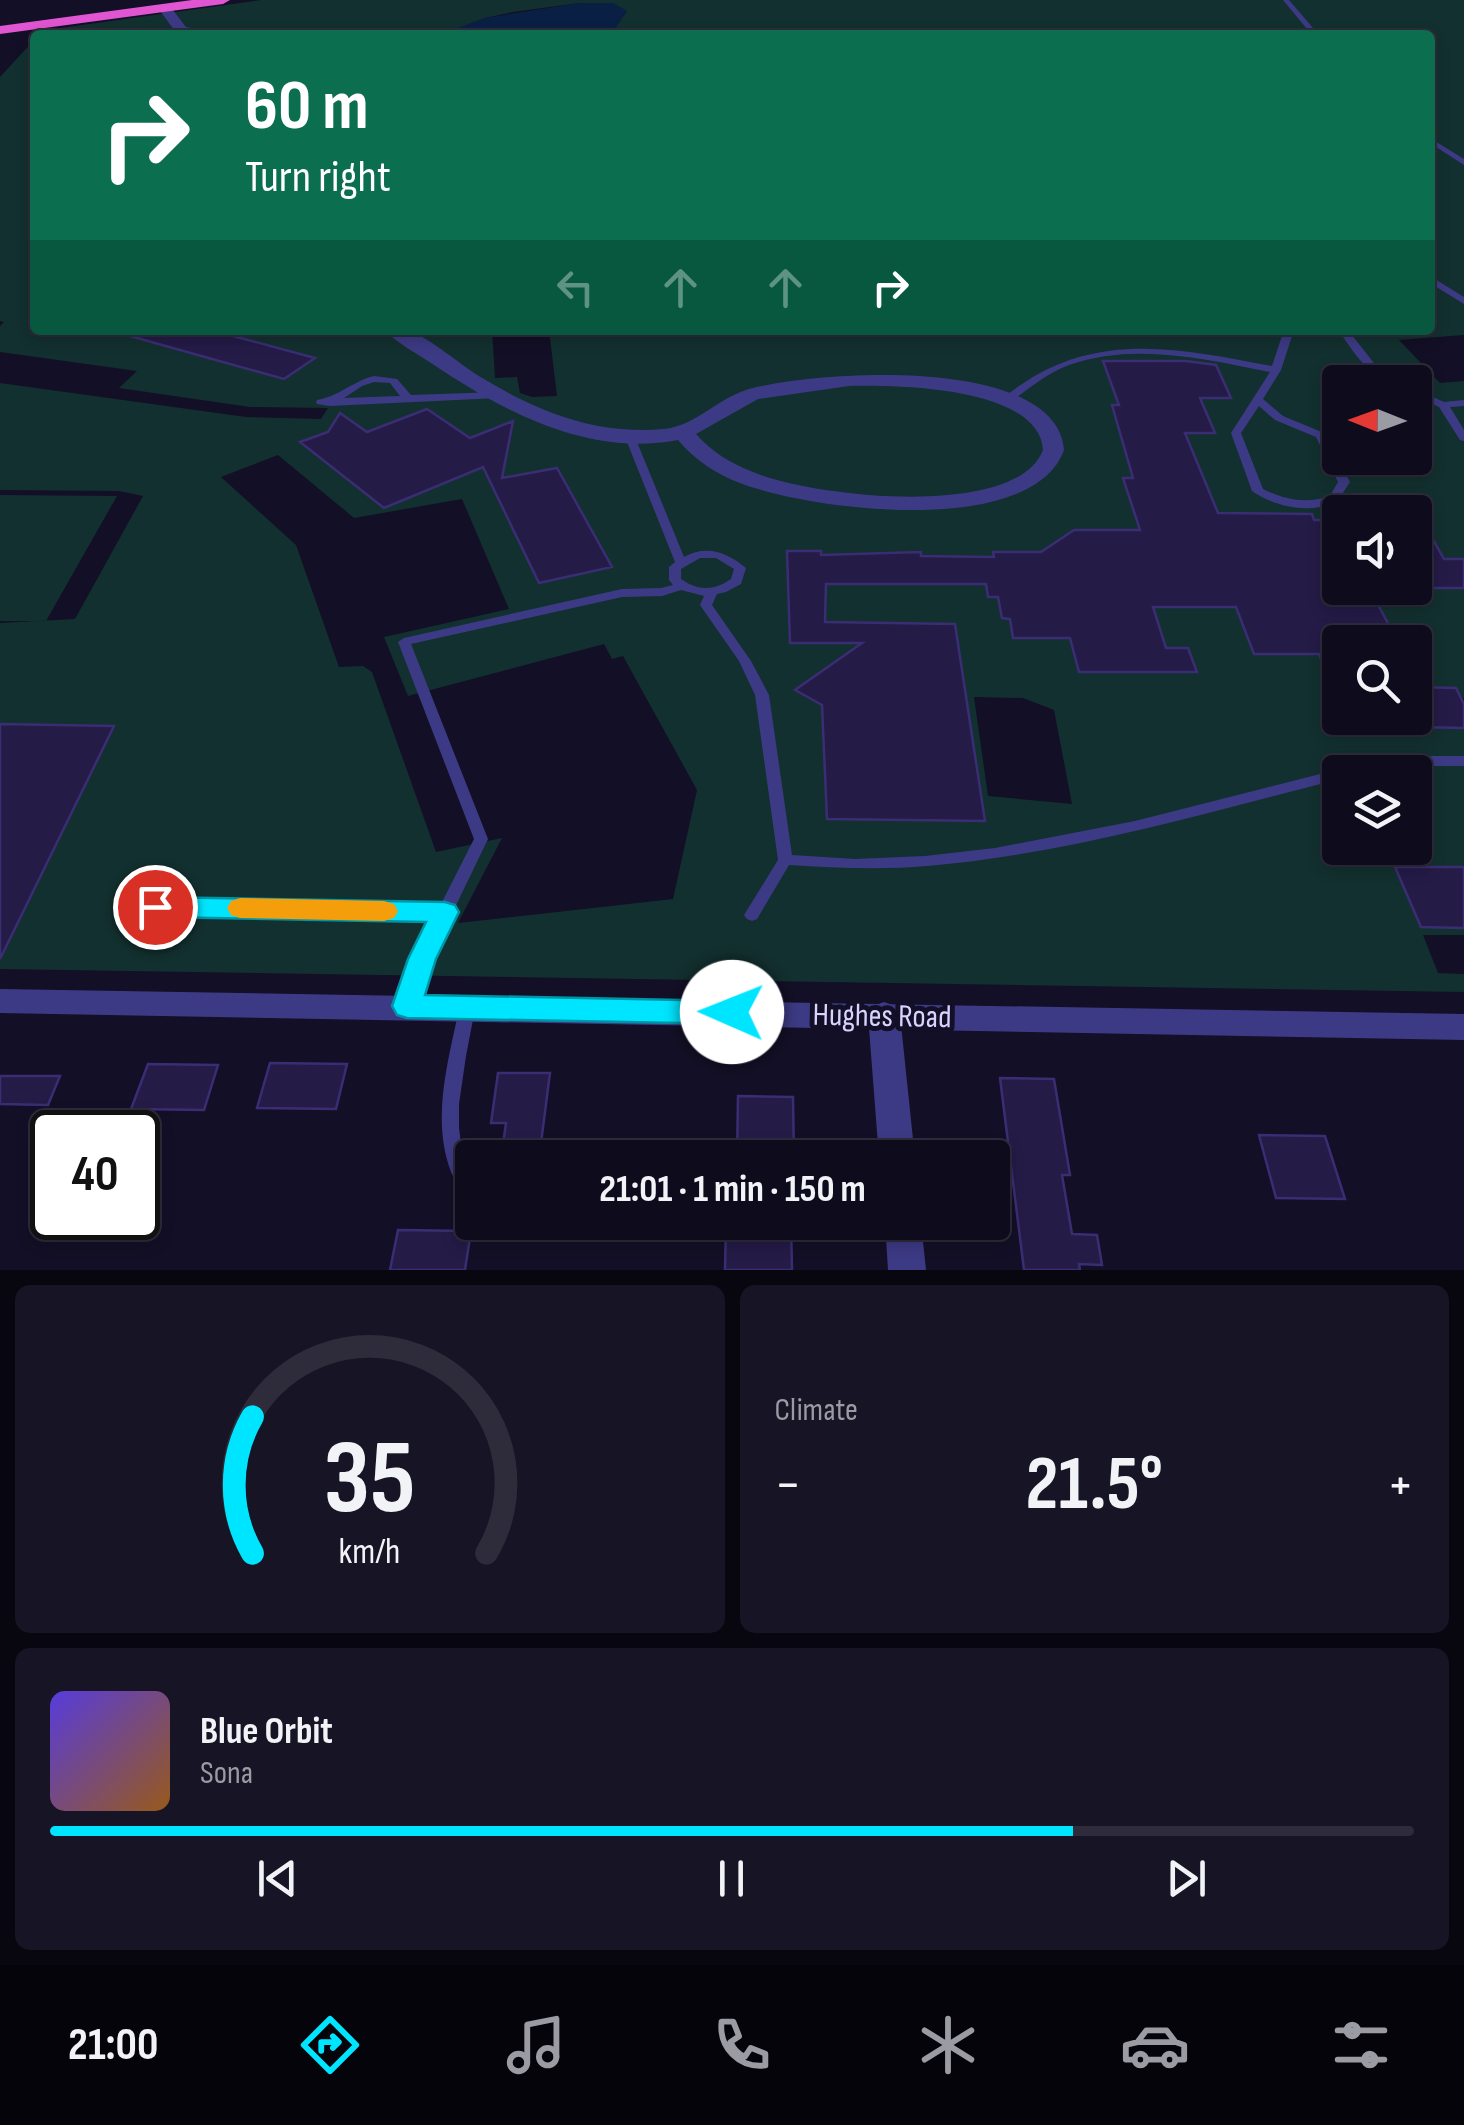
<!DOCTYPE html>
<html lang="en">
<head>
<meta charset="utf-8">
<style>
  :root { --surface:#0e0b1c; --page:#171425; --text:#f1f3f6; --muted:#9b9ba3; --line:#2e2b3b; --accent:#00e5ff }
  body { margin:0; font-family:"Sofia Sans Condensed",sans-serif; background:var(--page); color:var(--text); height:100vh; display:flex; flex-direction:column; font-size:38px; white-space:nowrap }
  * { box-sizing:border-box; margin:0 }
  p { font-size:32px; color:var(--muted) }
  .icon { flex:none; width:55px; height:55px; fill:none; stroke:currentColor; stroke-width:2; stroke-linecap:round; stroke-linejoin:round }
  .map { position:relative; height:1270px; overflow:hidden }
  .sheet { display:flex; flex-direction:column; gap:15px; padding:15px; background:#08060f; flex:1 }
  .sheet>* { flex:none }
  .banner { position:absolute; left:30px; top:30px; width:1405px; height:305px; border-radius:10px; box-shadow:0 5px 15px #0003,0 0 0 2px var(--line); background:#0b6e4f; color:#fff; overflow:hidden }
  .needle { width:65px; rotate:271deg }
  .fabs { position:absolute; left:1322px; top:365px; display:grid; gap:20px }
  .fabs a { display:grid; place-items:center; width:110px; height:110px; border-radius:10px; background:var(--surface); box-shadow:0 5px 15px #0003,0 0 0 2px var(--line); font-size:50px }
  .speed { position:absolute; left:30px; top:1110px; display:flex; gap:20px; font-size:50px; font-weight:700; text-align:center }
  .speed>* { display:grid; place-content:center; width:130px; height:130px; border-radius:50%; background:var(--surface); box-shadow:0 5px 15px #0003,0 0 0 2px var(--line); line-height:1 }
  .speed .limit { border:5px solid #111; border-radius:15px; background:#fff; color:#111 }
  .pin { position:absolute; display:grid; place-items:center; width:85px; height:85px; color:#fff; margin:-42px; border:5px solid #fff; border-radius:50%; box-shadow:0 2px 10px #0007 }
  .me { position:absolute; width:110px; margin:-55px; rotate:271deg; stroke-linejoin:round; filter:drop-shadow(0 0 8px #0008) }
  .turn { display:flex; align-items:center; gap:35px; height:210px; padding:0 50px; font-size:45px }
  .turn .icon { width:130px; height:130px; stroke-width:2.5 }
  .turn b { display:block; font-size:70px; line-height:85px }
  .lanes { display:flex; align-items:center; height:95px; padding:0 50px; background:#0003; justify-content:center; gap:50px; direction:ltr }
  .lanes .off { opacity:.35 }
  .big { font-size:75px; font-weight:700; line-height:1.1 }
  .sheet .tile { flex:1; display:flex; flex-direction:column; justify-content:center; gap:15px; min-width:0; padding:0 35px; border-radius:15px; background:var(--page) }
  .sheet .dial { align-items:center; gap:0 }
  .dial svg { height:260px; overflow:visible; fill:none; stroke:var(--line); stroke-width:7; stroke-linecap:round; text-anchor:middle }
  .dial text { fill:var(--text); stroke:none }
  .song { display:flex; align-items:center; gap:30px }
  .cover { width:120px; height:120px; border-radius:15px; background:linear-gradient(135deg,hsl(250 70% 55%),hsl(30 70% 35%)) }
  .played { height:10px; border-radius:5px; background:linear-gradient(90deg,var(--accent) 75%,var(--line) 75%) }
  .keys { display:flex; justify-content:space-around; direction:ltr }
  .heat { display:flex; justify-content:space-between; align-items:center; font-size:55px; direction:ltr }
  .sheet .tiles { flex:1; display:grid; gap:15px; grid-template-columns:1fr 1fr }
  .tile:last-child { grid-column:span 2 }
  .trip { position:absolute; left:455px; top:1140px; width:555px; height:100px; border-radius:10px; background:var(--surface); box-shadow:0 5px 15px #0003,0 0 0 2px var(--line); font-weight:700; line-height:100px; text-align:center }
  .tab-bar { display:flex; height:160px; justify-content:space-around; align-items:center; background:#06040b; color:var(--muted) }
  .tab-bar .icon { width:70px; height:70px }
  .tab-bar .selected { color:var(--accent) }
  .tab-bar b { font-size:45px; color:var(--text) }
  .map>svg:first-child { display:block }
  .green { fill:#12302f; fill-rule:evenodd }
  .water { fill:#0a1f44 }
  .building { fill:#241b47; stroke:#3b2d73; stroke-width:2.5 }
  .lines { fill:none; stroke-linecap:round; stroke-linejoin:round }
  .service { fill:#3d3a85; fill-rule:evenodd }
  .minor { fill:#3d3a85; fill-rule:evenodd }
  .tertiary { fill:#3d3a85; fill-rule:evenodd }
  .trunk { fill:#e055d1; fill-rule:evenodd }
  .route { fill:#00e5ff; stroke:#0095a6; stroke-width:2.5 }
  .slow { fill:#f59e0b }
  .labels { text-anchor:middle; stroke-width:10; stroke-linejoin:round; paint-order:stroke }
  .near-street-label { font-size:32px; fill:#d9d4ff; stroke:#130f26 }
</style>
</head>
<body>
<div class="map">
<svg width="1464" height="1270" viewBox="0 0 1464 1270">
  <rect width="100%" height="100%" fill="#130f26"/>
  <!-- green -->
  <path class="green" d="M261,0H1464V335L1399,340L1440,383L1464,381V699L1455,688L1415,687V642H1398L1392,632L1246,633L1254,654H1340V686L1332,687L1340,718H1345L1349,726L1464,728V867H1396L1421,927L1464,928V935H1423L1438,973L1464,974V992L0,969V927H16L114,727L0,724V623L75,619L143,496L119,491L0,490V383L246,417L321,419L328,408L250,407L119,388L137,371L0,352V326L4,322L0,321V77L35,39V330H150L138,338L283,379L314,358L211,330H492L495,378L517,377L520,393L532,397L557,396L549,330H1430V35H610L627,11L580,3L513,12L485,18L446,35H37L39,31ZM1340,382H1415V458H1340ZM513,422L505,458L384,508L301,443L328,432L470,438ZM278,455L354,518L462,499L509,609L384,637L408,696L604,644L612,659L623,656L697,790L673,899L458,923L502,838L436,852L372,672L363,666L339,667L296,545L221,477ZM556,468L611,567L539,583L490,481ZM1340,512H1415V588H1340ZM1159,629L1166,648H1188L1196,672H1079L1074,651ZM824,669L963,671L985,820L827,819L822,705L795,690ZM974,697L1023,698L1054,710L1072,804L988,796ZM1340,772H1415V848H1340Z
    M0,495L117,496L46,621H0Z"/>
  <!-- water -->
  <path class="water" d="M580,3H613L627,11L610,35L444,33L485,18Z"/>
  <!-- building -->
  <path class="building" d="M131,330H211L315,358L284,379L130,336Z
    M1103,361H1186L1216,365L1231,398H1200L1215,433H1185L1218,513L1312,514L1314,520H1340V588H1369L1398,642H1340L1339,704L1319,654H1254L1236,607H1153L1166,648H1188L1197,672H1079L1070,638H1013L1010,619L1002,618L998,597H988L986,584H826L825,622L955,624L985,821L827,819L822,705L795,690L862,643H790L787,551H821V555L921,552V556L994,557L993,552H1041L1074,530H1140L1123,478H1133L1112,405H1119Z
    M427,409L470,438L513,421L502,478L557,468L612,567L539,583L483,467L384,508L300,442L328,432L340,413L367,432Z
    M1415,508L1444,559H1464V588H1415Z
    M1415,687L1456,688L1464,704V728L1415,727Z
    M0,724L114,726L0,959Z
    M1395,867H1464V928L1421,927Z
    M270,1063L347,1064L336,1109L257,1108Z
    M148,1064L218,1065L204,1110L131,1109Z
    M498,1073H550L540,1151H502L506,1123H491Z
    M0,1076H60L48,1105L0,1104Z
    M1000,1078L1054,1079L1070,1175H1062L1072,1234L1097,1235L1102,1265L1079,1264L1080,1270H1024Z
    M738,1096L793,1097L794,1158H737Z
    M1259,1135L1325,1136L1345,1199L1276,1198Z
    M726,1222H791L792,1270H725Z
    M398,1230L471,1231L465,1270H390Z"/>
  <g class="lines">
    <!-- service -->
    <path class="service" d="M1283,0H1289L1319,35H1312Z
      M1430,138L1464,159V165L1430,143Z
      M1430,276L1464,297V304L1430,283Z
      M1284,330H1294L1281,370L1263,399L1283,416L1324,433L1350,482C1345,489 1341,498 1334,502C1310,515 1273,506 1252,491L1231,433L1270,372C1205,359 1134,342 1069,365C1047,373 1029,389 1010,402H1002L1001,400C1085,328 1173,347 1272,366ZM1259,406L1275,420L1316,437L1338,482L1330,496C1306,504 1285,500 1263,489L1241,433Z
      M1338,330H1348L1377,367L1398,382C1370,382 1353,350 1338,330Z
      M374,376L397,379L411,395L498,392L503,395L498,398L330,406L317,404L316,402L317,400C338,397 353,381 374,376ZM374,382L390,383L400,396L344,398L362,386Z
      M1415,389L1444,402L1464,400V406L1450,407L1464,430V441L1460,440L1439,407L1415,396Z
      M630,434L635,437L684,557C707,544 728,553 746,568L741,584L726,592L717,594L712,605L751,661L769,695L792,855L855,859L925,856L995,848L1135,821L1391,756H1464V766H1391L1361,772H1340V779C1204,813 1068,854 927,866C881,870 835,868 789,865L757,919L752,921L747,919L744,915L778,860L755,695L739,661L700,605L704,596L681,590L662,596L622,597L411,644L488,839L430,959L413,1010L407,1012L401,1010L399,1006L414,959L435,917L150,911L147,907L150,903L155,901L440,906L474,839L398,642L404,638L622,589L661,588L673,585L669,580V567L675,562L625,437ZM700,558H716L734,569L731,579C714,591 698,591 681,579V569Z
      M467,1003L473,1005L475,1009L466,1056L459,1104V1128L462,1151L472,1178V1202L466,1199C461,1190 455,1181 451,1172C431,1119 448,1062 459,1009L461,1005Z"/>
    <!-- minor -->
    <path class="minor" d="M159,5H169L186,27L228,35L177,34L158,8Z
      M384,330C391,330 401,328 407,330C430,337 462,367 484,379C540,413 598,435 664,429C695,426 717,399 746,390C808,371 1057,353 1064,450C1032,539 809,510 740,483C716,474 695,460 678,440C589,457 506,413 434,365C418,354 398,344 384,330ZM849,386C894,385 1039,386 1043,450C1016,521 808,496 753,472C730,463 712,452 696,434L758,399Z
      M884,1002L895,1006L900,1015L915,1158H879L868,1015L873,1006Z
      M885,1222H921L926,1270H888Z"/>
    <!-- tertiary -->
    <path class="tertiary" d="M0,989L1464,1014V1040L0,1013Z"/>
    <!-- trunk -->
    <path class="trunk" d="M192,0H230L223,4L0,34V26Z"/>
  </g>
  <!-- route -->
  <path class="route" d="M155,897L445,902L455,905L459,912L436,959L425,995L732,1001L743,1004L747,1012L743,1020L732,1024L407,1018L397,1015L392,1006L408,959L426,922L155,917L145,914L141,907L145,900Z"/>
  <!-- slow -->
  <path class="slow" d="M240,898L384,901L394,904L398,911L394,918L384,921L240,918L231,915L227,908L231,901Z"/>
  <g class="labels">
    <!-- near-street labels -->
    <g class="near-street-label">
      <text transform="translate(882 1015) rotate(1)" y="11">Hughes Road</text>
    </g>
  </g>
</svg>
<div class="fabs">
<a><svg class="needle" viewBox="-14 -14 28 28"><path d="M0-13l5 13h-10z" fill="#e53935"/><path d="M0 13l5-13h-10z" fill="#9b9ba3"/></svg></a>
<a><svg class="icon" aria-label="sound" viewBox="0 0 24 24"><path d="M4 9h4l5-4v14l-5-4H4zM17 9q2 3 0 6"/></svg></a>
<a><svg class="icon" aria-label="search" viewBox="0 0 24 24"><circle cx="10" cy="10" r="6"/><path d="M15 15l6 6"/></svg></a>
<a><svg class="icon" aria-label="layers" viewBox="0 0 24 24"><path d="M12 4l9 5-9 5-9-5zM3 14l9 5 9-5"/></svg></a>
</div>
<div class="speed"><div class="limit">40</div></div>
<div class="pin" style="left:155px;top:907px;background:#d93025"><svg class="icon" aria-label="arrive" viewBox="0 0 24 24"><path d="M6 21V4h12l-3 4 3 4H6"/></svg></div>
<svg class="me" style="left:732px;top:1012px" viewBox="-20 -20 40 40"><circle r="19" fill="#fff"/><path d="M0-13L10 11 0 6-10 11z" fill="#00e5ff"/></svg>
<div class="trip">21:01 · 1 min · 150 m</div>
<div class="banner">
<div class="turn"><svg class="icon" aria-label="right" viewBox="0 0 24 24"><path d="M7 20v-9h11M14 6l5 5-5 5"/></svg><div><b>60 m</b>Turn right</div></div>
<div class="lanes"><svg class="icon off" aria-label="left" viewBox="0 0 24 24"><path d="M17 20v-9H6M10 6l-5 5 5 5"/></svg><svg class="icon off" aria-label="ahead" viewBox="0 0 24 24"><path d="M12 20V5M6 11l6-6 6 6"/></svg><svg class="icon off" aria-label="ahead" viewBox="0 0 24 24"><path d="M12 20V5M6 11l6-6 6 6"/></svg><svg class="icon" aria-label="right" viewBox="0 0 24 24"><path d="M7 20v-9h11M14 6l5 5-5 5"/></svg></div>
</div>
</div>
<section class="sheet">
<div class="tiles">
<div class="tile dial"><svg viewBox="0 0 100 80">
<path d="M14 69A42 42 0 1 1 86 69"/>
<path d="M14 69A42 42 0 0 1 14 27" stroke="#00e5ff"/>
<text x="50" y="56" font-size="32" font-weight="700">35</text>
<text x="50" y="72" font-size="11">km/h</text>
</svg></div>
<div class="tile"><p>Climate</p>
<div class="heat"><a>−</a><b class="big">21.5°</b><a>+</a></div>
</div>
<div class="tile">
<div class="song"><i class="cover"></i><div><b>Blue Orbit</b><p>Sona</p></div></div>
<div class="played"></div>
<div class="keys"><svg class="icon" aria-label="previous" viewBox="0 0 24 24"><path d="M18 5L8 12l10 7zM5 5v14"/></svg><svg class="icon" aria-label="pause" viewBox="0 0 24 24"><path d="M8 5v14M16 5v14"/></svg><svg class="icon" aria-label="next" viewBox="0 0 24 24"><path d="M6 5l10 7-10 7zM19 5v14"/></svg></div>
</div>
</div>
</section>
<nav class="tab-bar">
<b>21:00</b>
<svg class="icon selected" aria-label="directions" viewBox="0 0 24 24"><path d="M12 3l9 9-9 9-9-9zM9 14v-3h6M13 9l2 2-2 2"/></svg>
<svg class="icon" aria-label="music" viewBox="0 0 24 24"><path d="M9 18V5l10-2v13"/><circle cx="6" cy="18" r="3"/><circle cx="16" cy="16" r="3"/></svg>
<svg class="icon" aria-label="phone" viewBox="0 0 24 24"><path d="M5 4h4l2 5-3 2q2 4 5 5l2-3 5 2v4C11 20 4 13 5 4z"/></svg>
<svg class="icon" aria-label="climate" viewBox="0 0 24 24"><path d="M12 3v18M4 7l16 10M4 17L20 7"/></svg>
<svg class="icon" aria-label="car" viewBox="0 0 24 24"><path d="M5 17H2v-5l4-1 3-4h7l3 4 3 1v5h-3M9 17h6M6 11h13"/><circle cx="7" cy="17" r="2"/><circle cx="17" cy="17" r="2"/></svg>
<svg class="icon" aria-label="filters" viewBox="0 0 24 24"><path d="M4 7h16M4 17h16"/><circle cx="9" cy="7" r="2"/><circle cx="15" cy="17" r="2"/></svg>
</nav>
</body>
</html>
